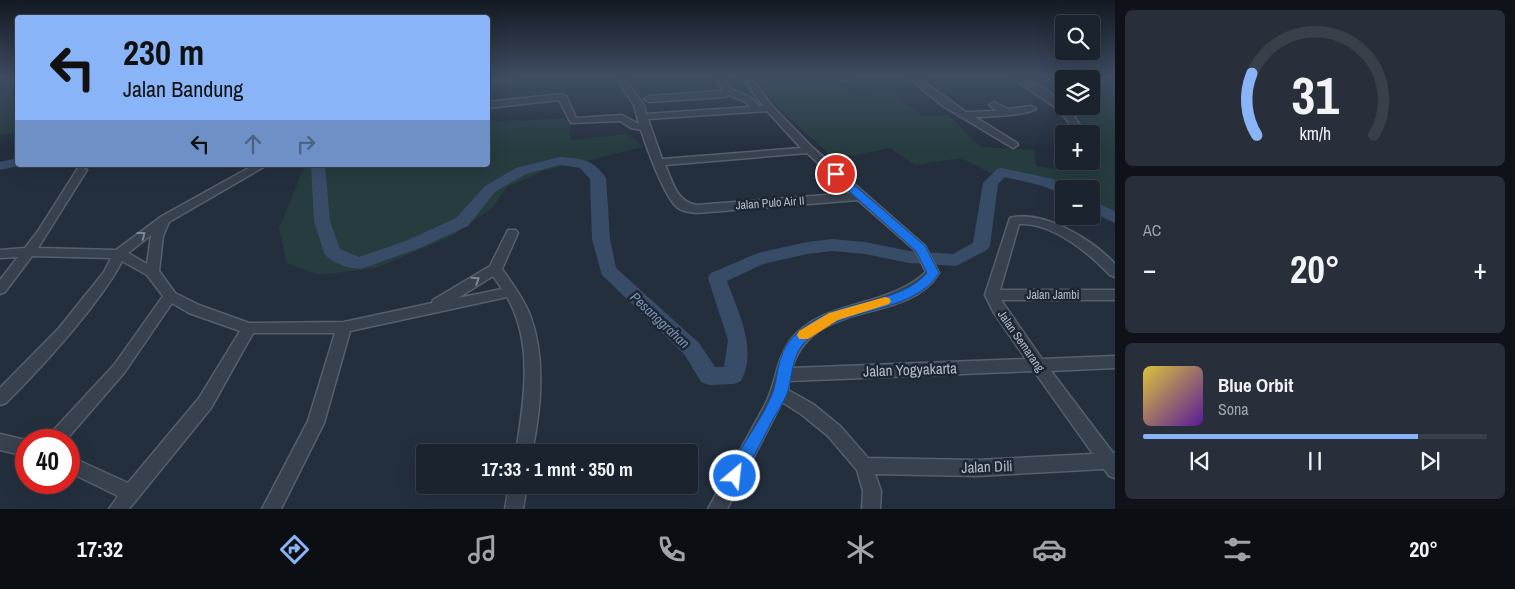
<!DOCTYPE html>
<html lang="id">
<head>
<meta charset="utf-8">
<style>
  :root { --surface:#1b232e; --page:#282f3a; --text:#f1f3f6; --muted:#a0a4aa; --line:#39404a; --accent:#8ab4f8 }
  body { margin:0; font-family:"Archivo Narrow",sans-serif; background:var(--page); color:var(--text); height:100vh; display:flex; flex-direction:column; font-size:19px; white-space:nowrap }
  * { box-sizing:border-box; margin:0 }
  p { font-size:16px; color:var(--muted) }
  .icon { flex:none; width:28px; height:28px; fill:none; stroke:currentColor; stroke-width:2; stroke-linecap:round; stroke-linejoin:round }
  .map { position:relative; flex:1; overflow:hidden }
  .side { display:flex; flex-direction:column; gap:10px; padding:10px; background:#0f1319; width:400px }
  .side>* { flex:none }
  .hud { position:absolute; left:15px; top:15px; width:475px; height:152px; border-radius:5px; box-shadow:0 5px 20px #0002,0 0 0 1px var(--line); background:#8ab4f8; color:#111; overflow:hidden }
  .fabs { position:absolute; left:1055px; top:15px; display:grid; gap:10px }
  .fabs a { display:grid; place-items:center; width:45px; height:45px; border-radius:5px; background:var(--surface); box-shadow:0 5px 20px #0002,0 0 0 1px var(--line); font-size:25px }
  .speed { position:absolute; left:15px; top:429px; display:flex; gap:10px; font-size:25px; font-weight:700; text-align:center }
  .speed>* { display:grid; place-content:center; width:65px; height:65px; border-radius:50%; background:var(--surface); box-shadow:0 5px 20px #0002,0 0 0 1px var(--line); line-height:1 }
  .speed .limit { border:8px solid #d22; background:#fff; color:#111 }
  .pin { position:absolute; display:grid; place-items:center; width:42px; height:42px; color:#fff; margin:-21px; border:2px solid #fff; border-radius:50%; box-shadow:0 1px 5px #0007 }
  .me { position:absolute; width:55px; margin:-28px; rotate:28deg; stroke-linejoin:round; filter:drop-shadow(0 0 4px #0008) }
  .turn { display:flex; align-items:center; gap:18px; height:105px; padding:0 25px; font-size:22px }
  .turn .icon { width:65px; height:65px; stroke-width:2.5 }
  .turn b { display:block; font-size:35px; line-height:42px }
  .lanes { display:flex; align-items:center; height:48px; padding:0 25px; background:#0003; justify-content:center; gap:25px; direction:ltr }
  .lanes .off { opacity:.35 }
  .big { font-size:38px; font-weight:800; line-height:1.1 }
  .side .widget { flex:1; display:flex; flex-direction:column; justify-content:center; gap:8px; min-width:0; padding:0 18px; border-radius:8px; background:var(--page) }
  .side .dial { align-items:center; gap:0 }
  .dial svg { height:130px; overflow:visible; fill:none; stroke:var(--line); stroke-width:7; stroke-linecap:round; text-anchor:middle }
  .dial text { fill:var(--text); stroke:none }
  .song { display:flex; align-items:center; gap:15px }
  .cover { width:60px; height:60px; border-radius:8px; background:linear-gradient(135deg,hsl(50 70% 55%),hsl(270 70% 35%)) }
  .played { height:5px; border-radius:2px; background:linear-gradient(90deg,var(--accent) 80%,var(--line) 80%) }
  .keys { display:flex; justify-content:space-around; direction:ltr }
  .heat { display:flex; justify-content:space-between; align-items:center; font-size:28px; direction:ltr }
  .trip { position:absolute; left:416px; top:444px; width:282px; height:50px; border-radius:5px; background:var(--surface); box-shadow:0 5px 20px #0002,0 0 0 1px var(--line); font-weight:800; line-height:50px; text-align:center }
  .dock { display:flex; height:80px; justify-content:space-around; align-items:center; background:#0b0e12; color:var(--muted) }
  .dock .icon { width:35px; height:35px }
  .dock .current { color:var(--accent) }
  .dock b { font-size:22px; color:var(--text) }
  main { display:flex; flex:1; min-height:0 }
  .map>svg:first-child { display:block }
  .green { fill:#263c3f; fill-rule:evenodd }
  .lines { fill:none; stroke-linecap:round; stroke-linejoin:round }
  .river { fill:#394c67; fill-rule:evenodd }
  .minor-casing { stroke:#565f6c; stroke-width:3 }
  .minor { fill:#38414e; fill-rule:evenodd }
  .oneway { stroke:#7c8592 }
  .route { fill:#1a73e8; stroke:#114b97 }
  .slow { fill:#f59e0b }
  .labels { text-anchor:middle; stroke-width:5; stroke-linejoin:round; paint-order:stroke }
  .street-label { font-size:12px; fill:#b4bcc9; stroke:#1d2633 }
  .water-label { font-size:14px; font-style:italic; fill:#7c92b1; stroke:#1d2633 }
  .near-street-label { font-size:15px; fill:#b4bcc9; stroke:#1d2633 }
</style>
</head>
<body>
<main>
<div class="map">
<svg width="1115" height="509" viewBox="0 0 1115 509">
  <rect width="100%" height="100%" fill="#242f3e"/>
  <!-- green -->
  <path class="green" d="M10,77H17V133L0,134V94Z
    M755,77H831L851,95L893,93L923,116L948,115L981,147L1034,150L1036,166L1061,170L1091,167V134H1085C1081,115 1036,88 1020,77H1108L1115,84V218L1091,206V189H1064V192L1049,185L999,177L961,158L915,165L890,148L834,159L775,104ZM1064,79H1091V106H1064Z
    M488,117L498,122L569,118L571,140L627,134L643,147L543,171L507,187L492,208L450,237L376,268L320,275L287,263L279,228L305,165H488Z"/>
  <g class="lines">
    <!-- river -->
    <path class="river" d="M560,157C582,159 592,158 606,178L610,239L616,268L699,343L715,367H724L728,340L708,278L711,273L758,253L807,242L832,239L865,242L909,251L953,254L973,243L983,183L997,169L1002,168L1053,179L1071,189H1064V195L1043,186L1005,177L998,184L990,246L987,250L956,266L909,263L865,254L832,251L807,254L763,264L727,281C738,312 758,349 741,381L734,384L709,385L701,382L685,355L602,275L592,239L590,179L580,168L560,165L526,174L495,192L468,226L420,248L364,268C354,271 330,263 324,253L314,221L311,165H325L330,221L340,249L359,257L408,240L456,218L485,186L516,168Z
      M18,158V165H23L0,170V162Z
      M1091,200L1115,211V223L1091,212Z"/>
    <defs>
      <path id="minor" d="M488,77H516L512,80L488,82Z
        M615,77H624L644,105L646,114L750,107L746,102L729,95L724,97L649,102L644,99L649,96L722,91L723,90L714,77H723L731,89L752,98L759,106H763L742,77H751L772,106L813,148L925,246L939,273C907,326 813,297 792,368L1026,359L994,313L985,295L1010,218C1043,209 1093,240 1115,264V277L1110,275C1089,253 1052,222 1019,224L1000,290H1115V300H1001L1042,359L1115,356V368L1051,371L1113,453H1115V478L1109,476L1104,469L977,476L875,474L881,491L880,509H862L863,491L857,470L828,436L801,414L782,402L727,509H708L765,405C776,384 776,360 790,341C821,299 887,309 926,272L916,251L858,200L697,213C691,212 683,212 678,208C665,199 646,146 641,130L631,128L620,121L571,123L559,100L488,108V102L562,94L567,97L576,118L622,115L639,124L634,105ZM767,111L801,148L662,159L648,119ZM807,153L851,193L697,205C676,202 673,182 665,165ZM1034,371L1093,454L977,460L868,458L840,426L813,404L788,390L789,381Z
        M825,77H857C850,81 832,81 825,77Z
        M907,77H917L966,112L997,111L989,105L994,102L1008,109L1031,106L1036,109C1028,115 987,117 975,117L1017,143L1018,145L1013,148L943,106Z
        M1012,77C1039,77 1075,110 1084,134H1074C1063,103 1034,97 1012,77Z
        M254,165H267L169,222L163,236L159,271L175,293L199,305L249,323L344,322L432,303L433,300L490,266L508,230H516L518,233L502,269C512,283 523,298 530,315C546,357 541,409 532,452H516C524,402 534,343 507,297L350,331L324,423L281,509H262L308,421L335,333H253L211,408L129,509H109L118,496L69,472V456L128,483L199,398L240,331L189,313L172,303L124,373L66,440H47L49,435L114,365L163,296L147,275L122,261C113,279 102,293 90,309C64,342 36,373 6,403L0,405V388L59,328L104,272L111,258L32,256L5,292L0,294V280L18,257L0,258V250L25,248L38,231L78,168L82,167L87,170L38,248L116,250L162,216ZM151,235L147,264L128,253ZM493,276L502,289L458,298Z
        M0,434L26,440V456L0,450Z
        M509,485H527L523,509H505Z"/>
    </defs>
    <!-- minor casing -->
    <use href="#minor" class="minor-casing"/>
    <!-- minor -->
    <use href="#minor" class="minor"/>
  </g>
  <!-- one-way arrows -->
  <defs><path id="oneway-chevron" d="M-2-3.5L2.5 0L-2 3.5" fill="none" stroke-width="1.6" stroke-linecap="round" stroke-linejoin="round" transform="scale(1.25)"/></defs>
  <g class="oneway">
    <use href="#oneway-chevron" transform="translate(142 235) rotate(-37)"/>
    <use href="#oneway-chevron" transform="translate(476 280) rotate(-33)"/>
  </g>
  <!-- sky -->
  <linearGradient id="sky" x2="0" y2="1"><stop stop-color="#141a22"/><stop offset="0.52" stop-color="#3f4d63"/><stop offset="1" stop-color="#3f4d63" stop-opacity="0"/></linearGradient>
  <rect width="1115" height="149" fill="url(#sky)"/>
  <!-- route -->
  <path class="route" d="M836,171L839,172L925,246L939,273C913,315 840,306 806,341C791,356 793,375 787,394C783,403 777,412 772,421C762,441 751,461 740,481L735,483L729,481L727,476C739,447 762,421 773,392C777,380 777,367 782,355C789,335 811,321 829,313C860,300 903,300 927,273L916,251L832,176L831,174Z"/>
  <!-- slow -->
  <path class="slow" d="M885,297L889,298L891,301L889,304L838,320L808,339H799L797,335L799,331L829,313Z"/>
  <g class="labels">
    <!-- street labels -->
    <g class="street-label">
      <text transform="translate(770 203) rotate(-4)" y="4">Jalan Pulo Air II</text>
      <text x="1053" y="299">Jalan Jambi</text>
      <text transform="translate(1021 341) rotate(55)" y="4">Jalan Semarang</text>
    </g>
    <!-- water labels -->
    <g class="water-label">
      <text transform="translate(660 320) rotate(43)" y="5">Pesanggrahan</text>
    </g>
    <!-- near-street labels -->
    <g class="near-street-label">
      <text transform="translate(910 370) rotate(-2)" y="5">Jalan Yogyakarta</text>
      <text transform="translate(987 467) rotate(-2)" y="5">Jalan Dili</text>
    </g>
  </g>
</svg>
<div class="fabs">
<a><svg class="icon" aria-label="search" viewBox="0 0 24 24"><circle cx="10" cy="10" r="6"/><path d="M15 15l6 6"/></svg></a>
<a><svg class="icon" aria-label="layers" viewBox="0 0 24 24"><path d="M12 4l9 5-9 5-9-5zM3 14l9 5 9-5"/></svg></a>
<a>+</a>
<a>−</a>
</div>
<div class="speed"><div class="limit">40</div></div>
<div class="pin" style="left:836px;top:174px;background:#d93025"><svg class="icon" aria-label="arrive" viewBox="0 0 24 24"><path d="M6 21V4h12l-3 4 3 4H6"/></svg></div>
<svg class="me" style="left:735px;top:476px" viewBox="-20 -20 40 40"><circle r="17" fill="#1a73e8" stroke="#fff" stroke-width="3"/><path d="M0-11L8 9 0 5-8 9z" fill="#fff"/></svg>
<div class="trip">17:33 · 1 mnt · 350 m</div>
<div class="hud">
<div class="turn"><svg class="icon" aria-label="left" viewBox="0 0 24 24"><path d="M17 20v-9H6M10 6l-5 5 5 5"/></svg><div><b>230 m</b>Jalan Bandung</div></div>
<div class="lanes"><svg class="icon" aria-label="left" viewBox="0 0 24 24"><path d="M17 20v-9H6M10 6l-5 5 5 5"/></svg><svg class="icon off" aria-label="ahead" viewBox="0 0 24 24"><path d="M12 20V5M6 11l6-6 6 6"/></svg><svg class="icon off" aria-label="right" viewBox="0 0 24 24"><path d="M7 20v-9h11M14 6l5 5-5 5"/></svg></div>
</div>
</div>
<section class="side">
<div class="widget dial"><svg viewBox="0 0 100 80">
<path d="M14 69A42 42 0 1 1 86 69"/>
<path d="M14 69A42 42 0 0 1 11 31" stroke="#8ab4f8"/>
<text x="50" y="56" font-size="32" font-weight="700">31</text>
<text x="50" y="72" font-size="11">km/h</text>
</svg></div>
<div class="widget"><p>AC</p>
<div class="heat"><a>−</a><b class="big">20°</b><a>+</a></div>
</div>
<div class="widget">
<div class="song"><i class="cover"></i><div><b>Blue Orbit</b><p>Sona</p></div></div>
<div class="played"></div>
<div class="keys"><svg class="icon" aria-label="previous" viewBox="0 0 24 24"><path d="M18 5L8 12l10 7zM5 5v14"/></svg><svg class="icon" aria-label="pause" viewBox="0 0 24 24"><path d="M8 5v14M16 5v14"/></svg><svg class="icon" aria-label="next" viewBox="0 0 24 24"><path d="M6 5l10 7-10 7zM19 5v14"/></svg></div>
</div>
</section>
</main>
<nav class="dock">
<b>17:32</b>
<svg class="icon current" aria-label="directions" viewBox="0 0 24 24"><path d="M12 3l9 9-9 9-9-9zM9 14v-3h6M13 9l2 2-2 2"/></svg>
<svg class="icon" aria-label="music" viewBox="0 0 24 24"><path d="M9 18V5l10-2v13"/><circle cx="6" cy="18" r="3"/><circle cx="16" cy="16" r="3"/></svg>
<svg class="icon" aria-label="phone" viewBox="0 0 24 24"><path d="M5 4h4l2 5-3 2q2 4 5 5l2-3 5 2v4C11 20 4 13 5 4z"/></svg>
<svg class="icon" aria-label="climate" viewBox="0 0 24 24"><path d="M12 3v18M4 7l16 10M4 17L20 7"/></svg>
<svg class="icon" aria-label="car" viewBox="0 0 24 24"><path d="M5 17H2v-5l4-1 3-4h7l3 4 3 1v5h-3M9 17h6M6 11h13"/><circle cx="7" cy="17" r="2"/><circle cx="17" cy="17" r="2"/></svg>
<svg class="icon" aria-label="filters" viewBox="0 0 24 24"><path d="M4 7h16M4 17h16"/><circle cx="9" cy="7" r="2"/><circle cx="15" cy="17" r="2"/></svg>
<b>20°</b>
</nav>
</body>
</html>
